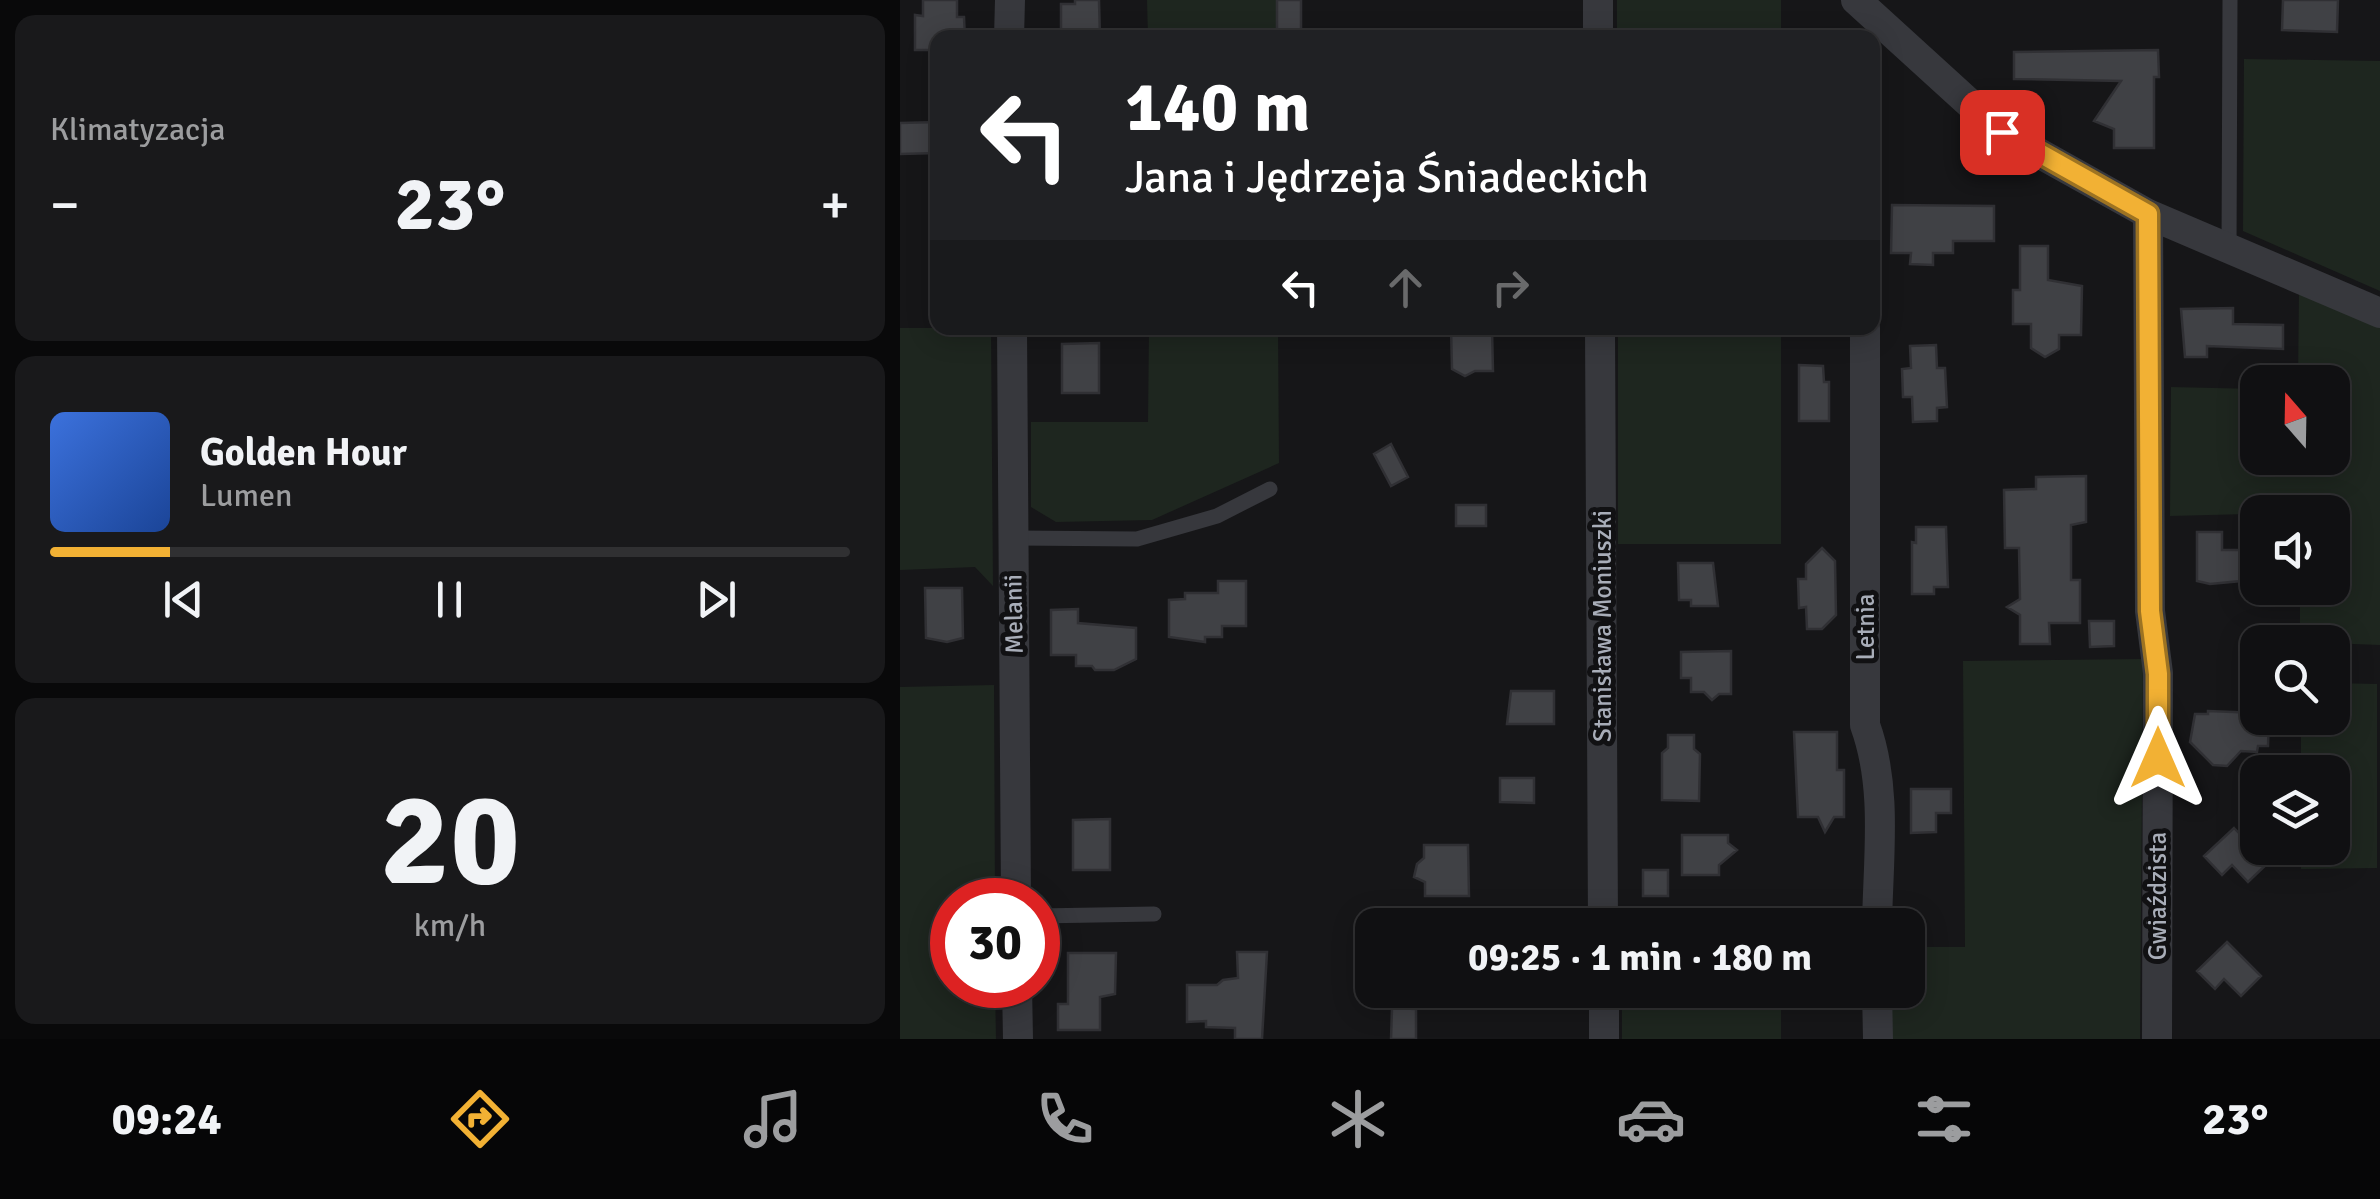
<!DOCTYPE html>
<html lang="pl">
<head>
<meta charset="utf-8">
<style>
  :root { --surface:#101012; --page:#19191b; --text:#f1f3f6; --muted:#9c9d9f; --line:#303032; --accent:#f2b134 }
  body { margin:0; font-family:Signika,sans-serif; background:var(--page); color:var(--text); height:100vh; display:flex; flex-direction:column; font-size:38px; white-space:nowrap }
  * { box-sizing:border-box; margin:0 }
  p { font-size:32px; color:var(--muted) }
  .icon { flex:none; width:55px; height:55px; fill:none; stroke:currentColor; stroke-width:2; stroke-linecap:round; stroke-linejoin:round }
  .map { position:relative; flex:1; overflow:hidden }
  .sheet { display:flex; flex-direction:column; gap:15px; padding:15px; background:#09090a; width:900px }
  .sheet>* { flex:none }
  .top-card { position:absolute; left:30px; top:30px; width:950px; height:305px; border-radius:20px; box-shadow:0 5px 25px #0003,0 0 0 2px var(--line); background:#202124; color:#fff; overflow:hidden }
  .needle { width:65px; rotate:340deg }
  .buttons { position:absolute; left:1340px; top:365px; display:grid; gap:20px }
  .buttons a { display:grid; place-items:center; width:110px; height:110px; border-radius:20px; background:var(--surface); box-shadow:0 5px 25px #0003,0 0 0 2px var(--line); font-size:50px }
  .speed { position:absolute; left:30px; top:878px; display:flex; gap:20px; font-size:50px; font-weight:700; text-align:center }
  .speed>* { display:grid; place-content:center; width:130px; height:130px; border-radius:50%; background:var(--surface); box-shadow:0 5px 25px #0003,0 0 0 2px var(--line); line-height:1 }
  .speed .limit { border:15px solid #d22; background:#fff; color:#111 }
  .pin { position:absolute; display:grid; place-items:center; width:85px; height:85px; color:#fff; margin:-42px; border-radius:20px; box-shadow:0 5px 15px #0006 }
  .me { position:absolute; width:110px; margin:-55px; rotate:0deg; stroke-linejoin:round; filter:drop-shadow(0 0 8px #0008) }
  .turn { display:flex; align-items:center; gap:35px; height:210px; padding:0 30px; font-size:45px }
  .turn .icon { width:130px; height:130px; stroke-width:2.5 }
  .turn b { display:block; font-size:70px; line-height:85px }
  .lanes { display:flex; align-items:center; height:95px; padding:0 30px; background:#0003; justify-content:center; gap:50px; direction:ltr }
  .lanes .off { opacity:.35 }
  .big { font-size:75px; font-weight:700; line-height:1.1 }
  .sheet .tile { flex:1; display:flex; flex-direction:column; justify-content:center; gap:15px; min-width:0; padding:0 35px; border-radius:20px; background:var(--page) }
  .sheet .dial { align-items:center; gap:0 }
  .dial b { font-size:130px; line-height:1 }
  .song { display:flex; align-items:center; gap:30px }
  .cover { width:120px; height:120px; border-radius:15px; background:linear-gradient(135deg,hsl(220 70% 55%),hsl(220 70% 35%)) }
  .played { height:10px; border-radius:5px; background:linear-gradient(90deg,var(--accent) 15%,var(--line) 15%) }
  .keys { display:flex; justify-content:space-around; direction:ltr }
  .heat { display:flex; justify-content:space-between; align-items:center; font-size:55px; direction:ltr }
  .trip { position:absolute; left:455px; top:908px; width:570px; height:100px; border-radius:20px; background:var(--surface); box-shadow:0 5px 25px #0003,0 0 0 2px var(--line); font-weight:700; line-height:100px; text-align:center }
  .dock { display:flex; height:160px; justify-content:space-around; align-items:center; background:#060607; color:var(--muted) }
  .dock .icon { width:70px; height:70px }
  .dock .active { color:var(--accent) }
  .dock b { font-size:45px; color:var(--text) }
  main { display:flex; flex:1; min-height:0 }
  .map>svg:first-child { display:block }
  .green { fill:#1e261f }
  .building { fill:#404145; stroke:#303034; stroke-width:2.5 }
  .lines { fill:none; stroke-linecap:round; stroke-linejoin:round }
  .service { stroke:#37383d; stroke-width:15 }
  .minor { stroke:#37383d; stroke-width:30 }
  .route-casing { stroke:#9d7322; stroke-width:25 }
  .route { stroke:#f2b134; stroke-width:18 }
  .labels { text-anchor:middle; stroke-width:10; stroke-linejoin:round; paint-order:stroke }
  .street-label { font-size:25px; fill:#a8adb8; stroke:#111113 }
</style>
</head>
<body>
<main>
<section class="sheet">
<div class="tile"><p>Klimatyzacja</p>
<div class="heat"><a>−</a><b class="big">23°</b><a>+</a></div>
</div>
<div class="tile">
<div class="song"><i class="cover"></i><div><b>Golden Hour</b><p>Lumen</p></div></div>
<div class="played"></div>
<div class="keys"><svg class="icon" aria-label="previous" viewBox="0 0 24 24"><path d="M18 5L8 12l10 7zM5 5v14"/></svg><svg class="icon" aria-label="pause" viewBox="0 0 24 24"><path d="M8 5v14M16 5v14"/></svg><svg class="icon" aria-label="next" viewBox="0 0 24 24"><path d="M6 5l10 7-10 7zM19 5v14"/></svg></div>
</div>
<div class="tile dial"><b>20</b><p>km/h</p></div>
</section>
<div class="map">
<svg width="1480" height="1039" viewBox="0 0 1480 1039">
  <rect width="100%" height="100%" fill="#161618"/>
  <!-- green -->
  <path class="green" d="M247,0H377V37H248Z
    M717,0H881V37H717Z
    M1344,59L1480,61V291L1343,231Z
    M1399,290L1480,326V645L1400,642V588H1432V512L1270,516L1271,387L1357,389L1358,458H1432V382H1398Z
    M0,328H91L93,586L75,567L0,570Z
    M249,328H378L379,463L252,520L156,522L131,507V422H248Z
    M718,328H881V544H718Z
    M1243,659L1240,1039H986L985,990H1008V947H1065L1063,661Z
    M1433,683L1477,684V868L1401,869V848H1432V772H1401V718H1432Z
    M94,685L95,900H52V985H95L96,1039H0V687Z
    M722,907H882V925H722Z
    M722,990H881V1039H722Z"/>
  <!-- building -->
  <path class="building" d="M23,0H57V17H64L65,38H38V50H15V15L23,16Z
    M175,0H199L200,38H161V4H175Z
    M377,0H401V38H377Z
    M1383,0H1438L1437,32L1382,30Z
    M1258,50L1259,77H1254V148H1214V129L1194,121L1221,81L1114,79V52Z
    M38,122V153L0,154V123Z
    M992,205L1094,206V241H1053V253H1033V265L1010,264L1011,253H991Z
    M1120,246H1148V280L1182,286L1181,335H1159V349L1145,357L1131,348V324H1113V290H1120Z
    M1333,308V324L1383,325V349L1307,346V357H1285L1281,309Z
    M551,328H592L593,371H575L565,376L552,369Z
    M199,343V393H162V344Z
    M1036,345L1037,368H1045L1047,407L1037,408V421L1013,422L1012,397H1003L1002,369L1011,368L1010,346Z
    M899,365L923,366L924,382H929V421H899Z
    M491,444L508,477L491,486L474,454Z
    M1186,476V522L1171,525V580H1180V623H1149L1150,644H1120V615L1107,607L1120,599L1119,548H1105L1104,490L1136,489V477Z
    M556,505H586V526H556Z
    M1016,527H1046L1048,587H1034V594H1012V542L1016,543Z
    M1297,532H1322V550H1341V581L1310,584L1297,581Z
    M922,548L935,561L936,615L922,629H907L906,607L899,608L898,579H906V564Z
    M778,563H813L818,606H791V600H779Z
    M318,581H346V626H322V637H305V642L269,637V600L285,599V593H318Z
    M25,588H62L63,638L47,642L26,638Z
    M178,609V623L236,628V659L214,670H195L192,666H176V655H151V610Z
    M1189,621H1214V646L1190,647Z
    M831,651V694H819L812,700L804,692H791V678H781V652Z
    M611,691H654V724H607Z
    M1308,711L1358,713V718H1369L1368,746H1358L1357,752L1341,751L1327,766L1313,765L1290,742L1295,714H1308Z
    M894,732H937V770H944V817H934L925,832L918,817H898Z
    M768,735H794V749L800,754L799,801L762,800V753L768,748Z
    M600,778H634V803L600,802Z
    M1011,789H1051V813H1036V832L1011,833Z
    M210,819V870H173V820Z
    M1334,828L1368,863L1348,882L1332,865L1322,875L1304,856Z
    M782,835H828V843L837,850L819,865V875H782Z
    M524,845H568L569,896H525V882L514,877L517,864L524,858Z
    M743,870H768V896H743Z
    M1327,942L1361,976L1341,996L1324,979L1315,989L1297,971Z
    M337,952H367L362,1039H335V1028L306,1027V1021L287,1022V985H317L323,980L338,978Z
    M168,953H216L215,994L200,997V1030H158V1004H168Z
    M492,1008L516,1009V1039H491Z"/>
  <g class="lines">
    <!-- service -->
    <path class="service" d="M1329,250L1330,0
      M113,538L237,539L317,516L370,489
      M138,916L254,914"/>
    <!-- minor -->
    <path class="minor" d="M698,0V38
      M956,0L1101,132L1248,214L1480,313
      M109,38L110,0
      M1248,214L1250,611L1258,673L1257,1039
      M112,328L116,900
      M700,328L703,925
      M965,328V725C988,788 978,859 977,925
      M117,985L118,1039
      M704,990V1039
      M977,990L978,1039"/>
  </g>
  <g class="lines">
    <defs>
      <path id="route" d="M1102,132L1248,214L1250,611L1258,674V758"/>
    </defs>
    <!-- route casing -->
    <use href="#route" class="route-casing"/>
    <!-- route -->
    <use href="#route" class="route"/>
  </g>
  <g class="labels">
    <!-- street labels -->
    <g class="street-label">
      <text transform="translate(113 614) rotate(-91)" y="9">Melanii</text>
      <text transform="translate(702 626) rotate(-90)" y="9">Stanisława Moniuszki</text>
      <text transform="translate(965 627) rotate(-90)" y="9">Letnia</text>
      <text transform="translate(1257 896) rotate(-90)" y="9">Gwiaździsta</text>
    </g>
  </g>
</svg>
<div class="buttons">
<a><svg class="needle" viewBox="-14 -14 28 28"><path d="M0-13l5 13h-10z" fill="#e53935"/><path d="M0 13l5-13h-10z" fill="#9c9d9f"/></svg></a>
<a><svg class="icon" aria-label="sound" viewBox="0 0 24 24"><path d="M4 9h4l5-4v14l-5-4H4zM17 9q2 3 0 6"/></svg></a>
<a><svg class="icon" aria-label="search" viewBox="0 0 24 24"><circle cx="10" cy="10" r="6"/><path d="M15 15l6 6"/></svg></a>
<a><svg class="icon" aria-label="layers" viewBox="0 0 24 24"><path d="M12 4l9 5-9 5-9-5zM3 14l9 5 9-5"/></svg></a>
</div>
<div class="speed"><div class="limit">30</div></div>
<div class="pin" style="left:1102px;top:132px;background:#d93025"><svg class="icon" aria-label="arrive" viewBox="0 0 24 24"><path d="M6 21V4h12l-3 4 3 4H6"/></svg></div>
<svg class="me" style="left:1258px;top:758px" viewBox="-20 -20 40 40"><path d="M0-17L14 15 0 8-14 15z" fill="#f2b134" stroke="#fff" stroke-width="4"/></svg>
<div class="trip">09:25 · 1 min · 180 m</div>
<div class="top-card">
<div class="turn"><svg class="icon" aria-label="left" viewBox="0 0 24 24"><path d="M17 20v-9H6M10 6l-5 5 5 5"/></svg><div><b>140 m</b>Jana i Jędrzeja Śniadeckich</div></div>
<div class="lanes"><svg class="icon" aria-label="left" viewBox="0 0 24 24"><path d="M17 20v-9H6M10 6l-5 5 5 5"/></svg><svg class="icon off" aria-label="ahead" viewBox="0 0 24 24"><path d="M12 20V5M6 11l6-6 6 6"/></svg><svg class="icon off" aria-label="right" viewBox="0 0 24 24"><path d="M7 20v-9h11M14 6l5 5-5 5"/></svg></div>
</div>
</div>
</main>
<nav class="dock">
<b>09:24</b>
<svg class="icon active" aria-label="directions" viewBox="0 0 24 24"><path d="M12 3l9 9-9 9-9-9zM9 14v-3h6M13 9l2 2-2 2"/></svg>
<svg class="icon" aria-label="music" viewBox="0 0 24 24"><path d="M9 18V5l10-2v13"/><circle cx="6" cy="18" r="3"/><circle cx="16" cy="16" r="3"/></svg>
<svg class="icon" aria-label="phone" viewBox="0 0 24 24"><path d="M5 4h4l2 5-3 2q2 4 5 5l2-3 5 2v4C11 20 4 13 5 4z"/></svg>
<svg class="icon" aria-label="climate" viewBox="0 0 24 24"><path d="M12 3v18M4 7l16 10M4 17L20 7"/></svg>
<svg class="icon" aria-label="car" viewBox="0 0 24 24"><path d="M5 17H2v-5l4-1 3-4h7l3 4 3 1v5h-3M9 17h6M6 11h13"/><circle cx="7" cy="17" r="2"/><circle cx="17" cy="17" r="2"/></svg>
<svg class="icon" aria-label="filters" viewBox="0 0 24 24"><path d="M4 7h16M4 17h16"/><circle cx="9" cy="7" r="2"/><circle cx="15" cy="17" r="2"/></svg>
<b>23°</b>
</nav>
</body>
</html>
